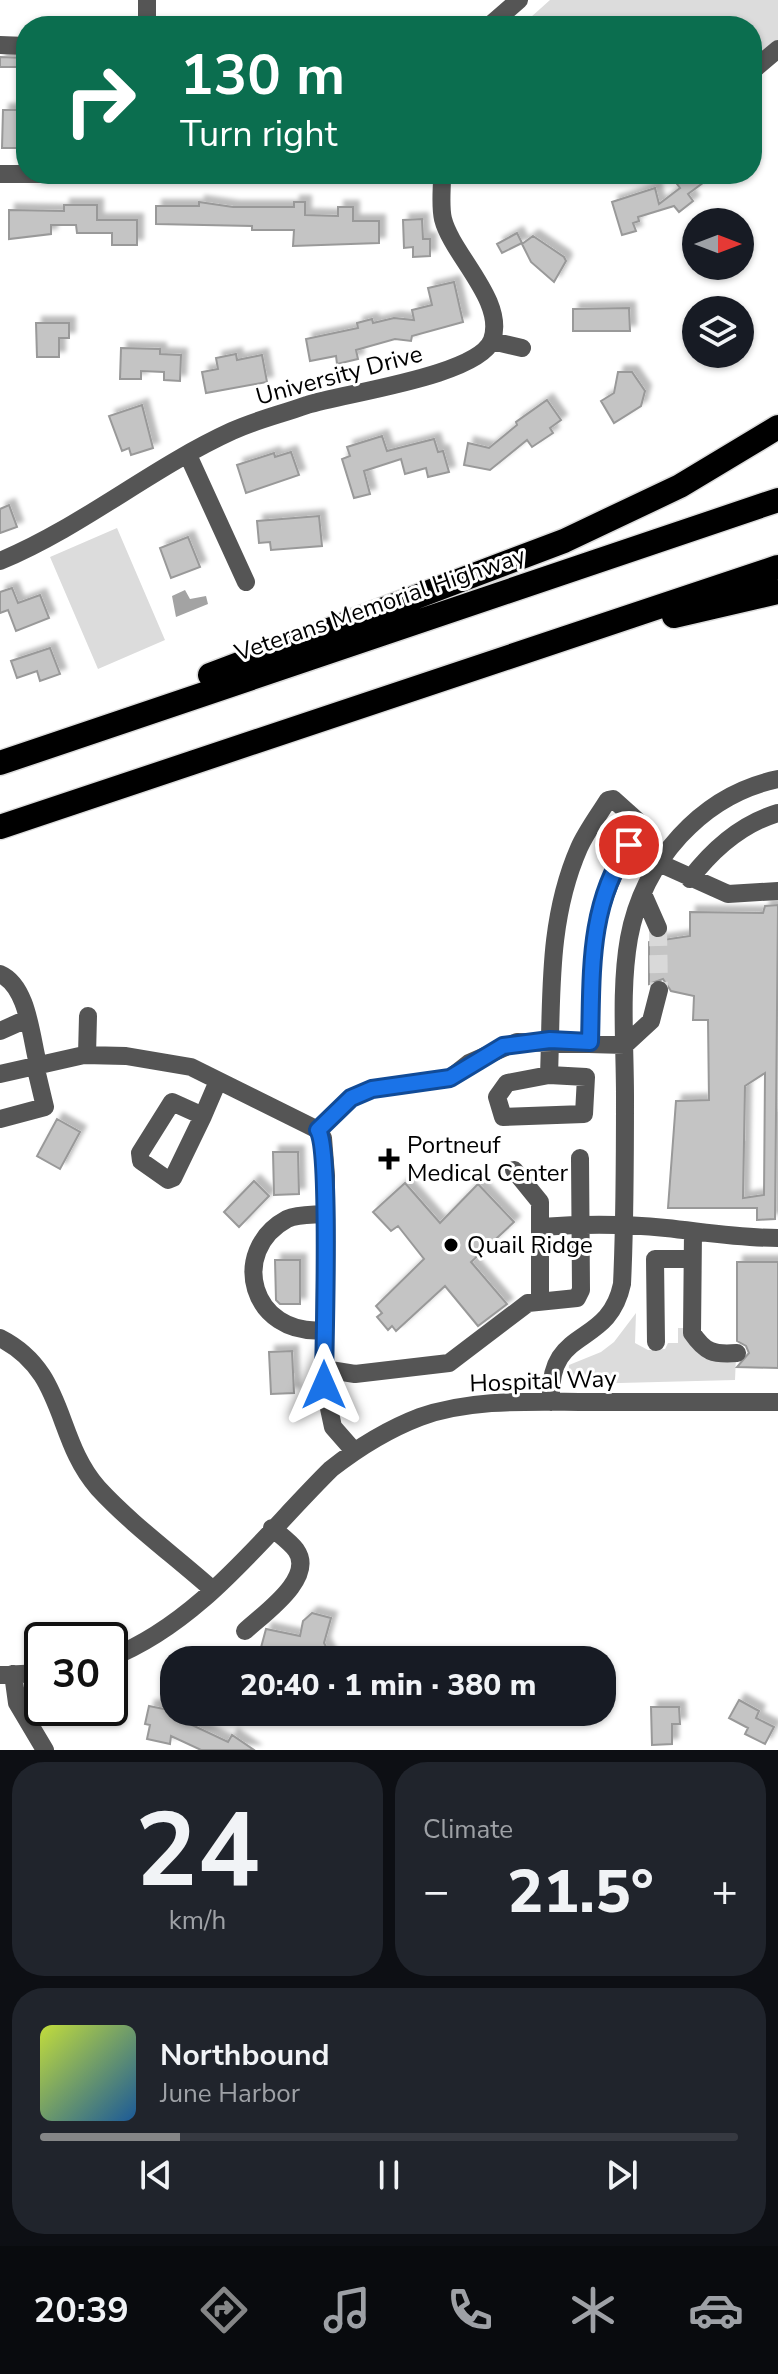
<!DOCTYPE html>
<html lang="en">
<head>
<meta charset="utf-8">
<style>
  :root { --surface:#171b24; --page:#20242c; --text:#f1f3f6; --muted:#9ea1a6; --line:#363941; --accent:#858687 }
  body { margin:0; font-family:"Nunito Sans",sans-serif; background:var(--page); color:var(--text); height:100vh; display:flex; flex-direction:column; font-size:30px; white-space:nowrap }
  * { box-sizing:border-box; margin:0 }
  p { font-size:26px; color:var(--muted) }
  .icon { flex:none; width:44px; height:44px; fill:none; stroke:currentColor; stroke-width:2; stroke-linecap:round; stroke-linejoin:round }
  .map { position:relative; height:1750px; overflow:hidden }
  .drawer { display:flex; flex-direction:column; gap:12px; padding:12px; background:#0d0f14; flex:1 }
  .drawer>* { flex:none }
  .top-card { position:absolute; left:16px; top:16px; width:746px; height:168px; border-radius:32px; box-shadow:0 2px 6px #0004; background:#0b6e4f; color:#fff; overflow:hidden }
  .needle { width:52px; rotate:90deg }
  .buttons { position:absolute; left:682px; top:208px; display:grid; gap:16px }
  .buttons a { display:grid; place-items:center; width:72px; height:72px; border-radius:50%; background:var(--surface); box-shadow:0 2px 6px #0004; font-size:40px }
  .speed { position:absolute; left:24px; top:1622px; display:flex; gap:16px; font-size:40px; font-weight:700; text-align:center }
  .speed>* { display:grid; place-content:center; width:104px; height:104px; border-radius:50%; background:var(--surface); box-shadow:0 2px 6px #0004; line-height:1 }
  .speed .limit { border:4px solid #111; border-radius:12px; background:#fff; color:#111 }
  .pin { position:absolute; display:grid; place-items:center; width:68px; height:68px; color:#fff; margin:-34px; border:4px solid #fff; border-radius:50%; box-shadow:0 2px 8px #0007 }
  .me { position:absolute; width:88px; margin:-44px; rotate:0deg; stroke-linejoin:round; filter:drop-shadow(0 0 6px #0008) }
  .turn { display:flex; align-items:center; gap:28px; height:168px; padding:0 32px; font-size:36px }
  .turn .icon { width:104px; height:104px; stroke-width:2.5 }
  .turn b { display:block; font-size:56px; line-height:68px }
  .big { font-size:60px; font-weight:800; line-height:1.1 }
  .drawer .card { flex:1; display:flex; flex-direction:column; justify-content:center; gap:12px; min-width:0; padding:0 28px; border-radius:32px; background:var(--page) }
  .drawer .dial { align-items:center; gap:0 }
  .dial b { font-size:104px; line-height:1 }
  .song { display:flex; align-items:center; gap:24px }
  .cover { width:96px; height:96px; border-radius:12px; background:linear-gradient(135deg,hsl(70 70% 55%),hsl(210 70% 35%)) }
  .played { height:8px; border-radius:4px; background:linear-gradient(90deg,var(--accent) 20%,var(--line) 20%) }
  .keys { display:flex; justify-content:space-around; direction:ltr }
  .heat { display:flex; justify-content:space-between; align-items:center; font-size:44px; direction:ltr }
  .drawer .tiles { flex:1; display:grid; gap:12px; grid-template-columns:1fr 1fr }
  .card:last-child { grid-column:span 2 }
  .trip { position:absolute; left:160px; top:1646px; width:456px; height:80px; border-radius:32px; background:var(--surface); box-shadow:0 2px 6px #0004; font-weight:800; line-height:80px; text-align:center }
  .tabs { display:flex; height:128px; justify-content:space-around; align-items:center; background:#090b0e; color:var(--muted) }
  .tabs .icon { width:56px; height:56px }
  .tabs .selected { color:var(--accent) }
  .tabs b { font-size:36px; color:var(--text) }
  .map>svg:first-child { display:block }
  .green { fill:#dcdcdc }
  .water { fill:#a3a3a3 }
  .building { fill:#c4c4c4; stroke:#999; stroke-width:2; fill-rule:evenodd; filter:url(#shadow) }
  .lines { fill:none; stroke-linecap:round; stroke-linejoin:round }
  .minor-tunnel { stroke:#d9d9d9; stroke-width:18; stroke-dasharray:18 9; stroke-linecap:butt }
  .highway-casing { stroke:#dbdbdb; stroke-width:27 }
  .minor { stroke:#555; stroke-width:18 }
  .highway { stroke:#000; stroke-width:24 }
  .route-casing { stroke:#114b97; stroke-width:20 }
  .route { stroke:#1a73e8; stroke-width:14 }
  .poi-dot { fill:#000; stroke:#fff; stroke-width:3 }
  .labels { text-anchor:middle; stroke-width:6; stroke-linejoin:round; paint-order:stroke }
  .street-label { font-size:24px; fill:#000; stroke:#fff }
  .poi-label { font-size:24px; fill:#000; stroke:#fff; text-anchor:start }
</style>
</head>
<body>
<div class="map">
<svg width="778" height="1750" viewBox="0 0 778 1750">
  <defs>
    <filter id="shadow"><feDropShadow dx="6" dy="-6" stdDeviation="2" flood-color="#0004"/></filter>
  </defs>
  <rect width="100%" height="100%" fill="#fff"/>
  <!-- green -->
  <path class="green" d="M550,0H778V57L752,80V26H521Z
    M117,528L165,640L98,669L50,557Z
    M636,1313L635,1343L648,1350L665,1349L668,1343H678V1328H685C693,1357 708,1356 736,1357L735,1380L581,1384L568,1379L569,1365L601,1352L614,1342Z"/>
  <!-- water -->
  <path class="water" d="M185,590L190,599L206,596L208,604L176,617L172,596Z"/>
  <!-- building -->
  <path class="building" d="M0,57L25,58V67H0Z
    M3,110H26V132H17V148H2Z
    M682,174H715L688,194L693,201L679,212L674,206L638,217L639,221L633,223L636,231L622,235L612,202L655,188L659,204L680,188L674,180Z
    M199,202L233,207H294V202H305V215L338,216V207H353V221H379V243L293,246L294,230H252V226L156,224V206H199Z
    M64,205H97V220H137V245H112V233H77L76,225H51V234L9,239V210L64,211Z
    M422,219L423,239H430V256L413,257V247L404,248L403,220Z
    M517,233L522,243L502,253L497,244Z
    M533,236L564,257L566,261L554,282L531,262L522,244Z
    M454,282L463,322L412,336L411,341L395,339L356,350L358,359L337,364L336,356L310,361L306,339L358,328L357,323L372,319L373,323L394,318L414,320L412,310L432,305L428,288Z
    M629,308L630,331H573V309Z
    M36,323H69V338H59V357H37Z
    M121,348L160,349V354L181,355L180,381L164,380V372L141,371V379H120Z
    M236,354L237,360L262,355L267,382L206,393L202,372L218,369L216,358Z
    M618,372H632L645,391L641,406L614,423L601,401L614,393Z
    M547,400L561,420L550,428L553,433L532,447L527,440L490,470L464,465L468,443L489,448L517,425L516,422Z
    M142,405L153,448L131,455L129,448L122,451L109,416Z
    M382,436L387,451L434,439L438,452L443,451L449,472L428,477L426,468L405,474L401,459L364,471L370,494L354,498L342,459L350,456L347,447Z
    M291,452L299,475L246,493L237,465L274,453L275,457Z
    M9,505L17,527L0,533V509Z
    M319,516L322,546L271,550L270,542L259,543L257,521Z
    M188,537L200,567L171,578L160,548Z
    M12,588L18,603L40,595L49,618L16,631L8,610L0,613V592Z
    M50,648L60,674L40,681L37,671L17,678L11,661Z
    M778,905L775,1219L757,1220V1208H668L676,1101L709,1100L708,1020H693L694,996L671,991L663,979L649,984V942L690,936V912L763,913L765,906ZM765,1073L764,1195L743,1198L745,1086Z
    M57,1119L80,1132L60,1169L37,1156Z
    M273,1152H298L299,1194L274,1195Z
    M254,1181L269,1196L239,1227L224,1212Z
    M405,1183L440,1223L478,1184L514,1222L471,1262L507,1304L478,1326L445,1286L396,1331L392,1326L388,1330L377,1317L382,1313L376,1306L424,1259L398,1226L391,1231L373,1212Z
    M275,1260H300V1304H280L276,1300Z
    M737,1262H778V1368L737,1367L749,1353L746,1346L737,1341Z
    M292,1351L294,1393L271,1394L269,1352Z
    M312,1613L331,1618L324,1643L333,1660H285L259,1655L266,1629L300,1636L303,1621Z
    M739,1700L759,1711L756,1718L774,1727L765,1744L745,1734L748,1728L729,1718Z
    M149,1706L174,1711L175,1717L228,1742L232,1735L254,1750H201L171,1736L170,1744L147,1739L150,1725L145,1724Z
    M651,1707H679L680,1724H672V1744L652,1745Z"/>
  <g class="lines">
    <!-- minor-tunnel -->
    <path class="minor-tunnel" d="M658,928L659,990"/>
    <defs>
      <path id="highway" d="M674,616L778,592
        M210,675L564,541L680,486L778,427
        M0,763L778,500
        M0,827L778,567"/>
    </defs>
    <!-- highway casing -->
    <use href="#highway" class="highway-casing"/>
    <!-- minor -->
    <path class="minor" d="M147,26V0
      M489,26L519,0
      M0,45L26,46
      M752,71L778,49
      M0,174H572
      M492,341L522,348
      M188,455L246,582
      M0,561C82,527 151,468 232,431C256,420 282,414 307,405C344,393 478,376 492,340C506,301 452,255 443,219C440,206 442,190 442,177
      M659,863L728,894L778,891
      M690,879C713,849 741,824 778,813
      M643,894L658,928
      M0,974C28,986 31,1037 38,1064
      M0,1031L27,1019
      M87,1055L88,1016
      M0,1074L84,1055L126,1056L191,1067L318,1130L323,1138L326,1176L324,1385L333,1427L354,1451
      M549,1075L507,1083L497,1097L503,1117L584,1114L586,1077L549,1075C552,997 547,921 579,848C586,832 598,816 608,800L613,799L642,825C587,908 593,946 590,1042
      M172,1102L203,1116L173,1178L168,1180L141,1161L140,1153Z
      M203,1116L218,1081
      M0,1119L45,1107L35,1065
      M318,1130L351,1098L372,1089L450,1078L469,1063L517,1042L625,1045L651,1021L659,990
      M514,1170L540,1202V1301
      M324,1214C312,1215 298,1214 287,1219C228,1251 251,1337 324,1330
      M541,1227C582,1224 625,1224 666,1228C704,1232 740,1238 778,1238
      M693,1232L692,1333C705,1352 713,1355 737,1353
      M0,1338C67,1372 54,1438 98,1488C132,1525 175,1556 213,1590
      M656,1342L655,1259H692
      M324,1369L355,1374L449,1363L528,1303L577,1298L581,1290L580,1158
      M551,1402C547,1324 608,1350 622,1284C625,1222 625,1159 625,1096C625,1044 620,989 629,938C643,862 701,795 778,779
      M245,1631C263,1614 316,1578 296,1550C290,1542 280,1535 272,1528
      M110,1658C201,1622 263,1536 331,1469C359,1447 386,1430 420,1417C473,1398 534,1402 589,1402C652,1402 715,1402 778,1402
      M13,1674L17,1703L45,1750
      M0,1675L42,1673"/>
    <!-- highway -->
    <use href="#highway" class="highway"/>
  </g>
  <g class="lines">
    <defs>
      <path id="route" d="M324,1385C324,1345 331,1151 318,1130L351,1098L372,1089L450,1078L503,1046L550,1040L590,1042C592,972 588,905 629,845"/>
    </defs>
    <!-- route casing -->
    <use href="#route" class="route-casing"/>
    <!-- route -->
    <use href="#route" class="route"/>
  </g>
  <!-- markers -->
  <g class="poi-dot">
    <path d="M385 1147h8v8h8v8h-8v8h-8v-8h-8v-8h8z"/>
    <circle cx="451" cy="1245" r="8"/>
  </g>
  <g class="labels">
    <!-- street labels -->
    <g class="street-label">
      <text transform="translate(339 375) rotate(-15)" y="8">University Drive</text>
      <text transform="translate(380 604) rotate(-19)" y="8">Veterans Memorial Highway</text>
      <text transform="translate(543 1381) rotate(-2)" y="8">Hospital Way</text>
    </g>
    <!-- poi labels -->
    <g class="poi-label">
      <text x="407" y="1153">Portneuf<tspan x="407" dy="28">Medical Center</tspan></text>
      <text x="467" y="1253">Quail Ridge</text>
    </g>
  </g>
</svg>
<div class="buttons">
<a><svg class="needle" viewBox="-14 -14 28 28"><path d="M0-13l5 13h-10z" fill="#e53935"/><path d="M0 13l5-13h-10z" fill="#9ea1a6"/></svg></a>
<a><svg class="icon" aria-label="layers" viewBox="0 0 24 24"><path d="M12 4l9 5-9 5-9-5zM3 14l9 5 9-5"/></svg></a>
</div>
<div class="speed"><div class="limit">30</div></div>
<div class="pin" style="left:629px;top:845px;background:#d93025"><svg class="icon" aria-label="arrive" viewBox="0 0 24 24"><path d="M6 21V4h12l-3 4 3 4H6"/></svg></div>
<svg class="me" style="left:324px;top:1385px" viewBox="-20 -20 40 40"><path d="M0-17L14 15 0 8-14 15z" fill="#1a73e8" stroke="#fff" stroke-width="4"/></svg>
<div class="trip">20:40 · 1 min · 380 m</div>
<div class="top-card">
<div class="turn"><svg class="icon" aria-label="right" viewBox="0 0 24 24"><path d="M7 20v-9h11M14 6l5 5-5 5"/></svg><div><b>130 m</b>Turn right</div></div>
</div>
</div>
<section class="drawer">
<div class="tiles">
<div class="card dial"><b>24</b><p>km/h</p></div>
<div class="card"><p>Climate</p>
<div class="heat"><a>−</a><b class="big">21.5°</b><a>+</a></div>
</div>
<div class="card">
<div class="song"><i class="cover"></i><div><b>Northbound</b><p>June Harbor</p></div></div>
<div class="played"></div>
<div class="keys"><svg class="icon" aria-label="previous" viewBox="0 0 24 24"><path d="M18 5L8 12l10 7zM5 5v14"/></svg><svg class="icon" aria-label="pause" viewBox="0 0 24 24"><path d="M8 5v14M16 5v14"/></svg><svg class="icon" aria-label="next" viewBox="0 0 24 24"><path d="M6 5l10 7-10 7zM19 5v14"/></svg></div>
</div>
</div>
</section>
<nav class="tabs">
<b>20:39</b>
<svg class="icon selected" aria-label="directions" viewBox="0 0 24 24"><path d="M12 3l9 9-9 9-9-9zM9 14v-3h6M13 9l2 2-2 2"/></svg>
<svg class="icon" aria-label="music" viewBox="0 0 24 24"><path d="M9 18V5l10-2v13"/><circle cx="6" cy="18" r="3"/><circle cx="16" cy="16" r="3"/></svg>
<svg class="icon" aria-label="phone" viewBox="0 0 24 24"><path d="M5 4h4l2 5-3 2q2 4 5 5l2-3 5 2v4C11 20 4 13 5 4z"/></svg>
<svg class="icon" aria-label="climate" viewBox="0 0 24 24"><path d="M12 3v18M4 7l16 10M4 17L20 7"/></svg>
<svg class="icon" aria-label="car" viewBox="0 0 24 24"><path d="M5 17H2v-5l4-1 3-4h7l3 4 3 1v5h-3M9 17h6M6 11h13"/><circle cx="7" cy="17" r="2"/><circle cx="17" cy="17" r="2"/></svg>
</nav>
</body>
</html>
